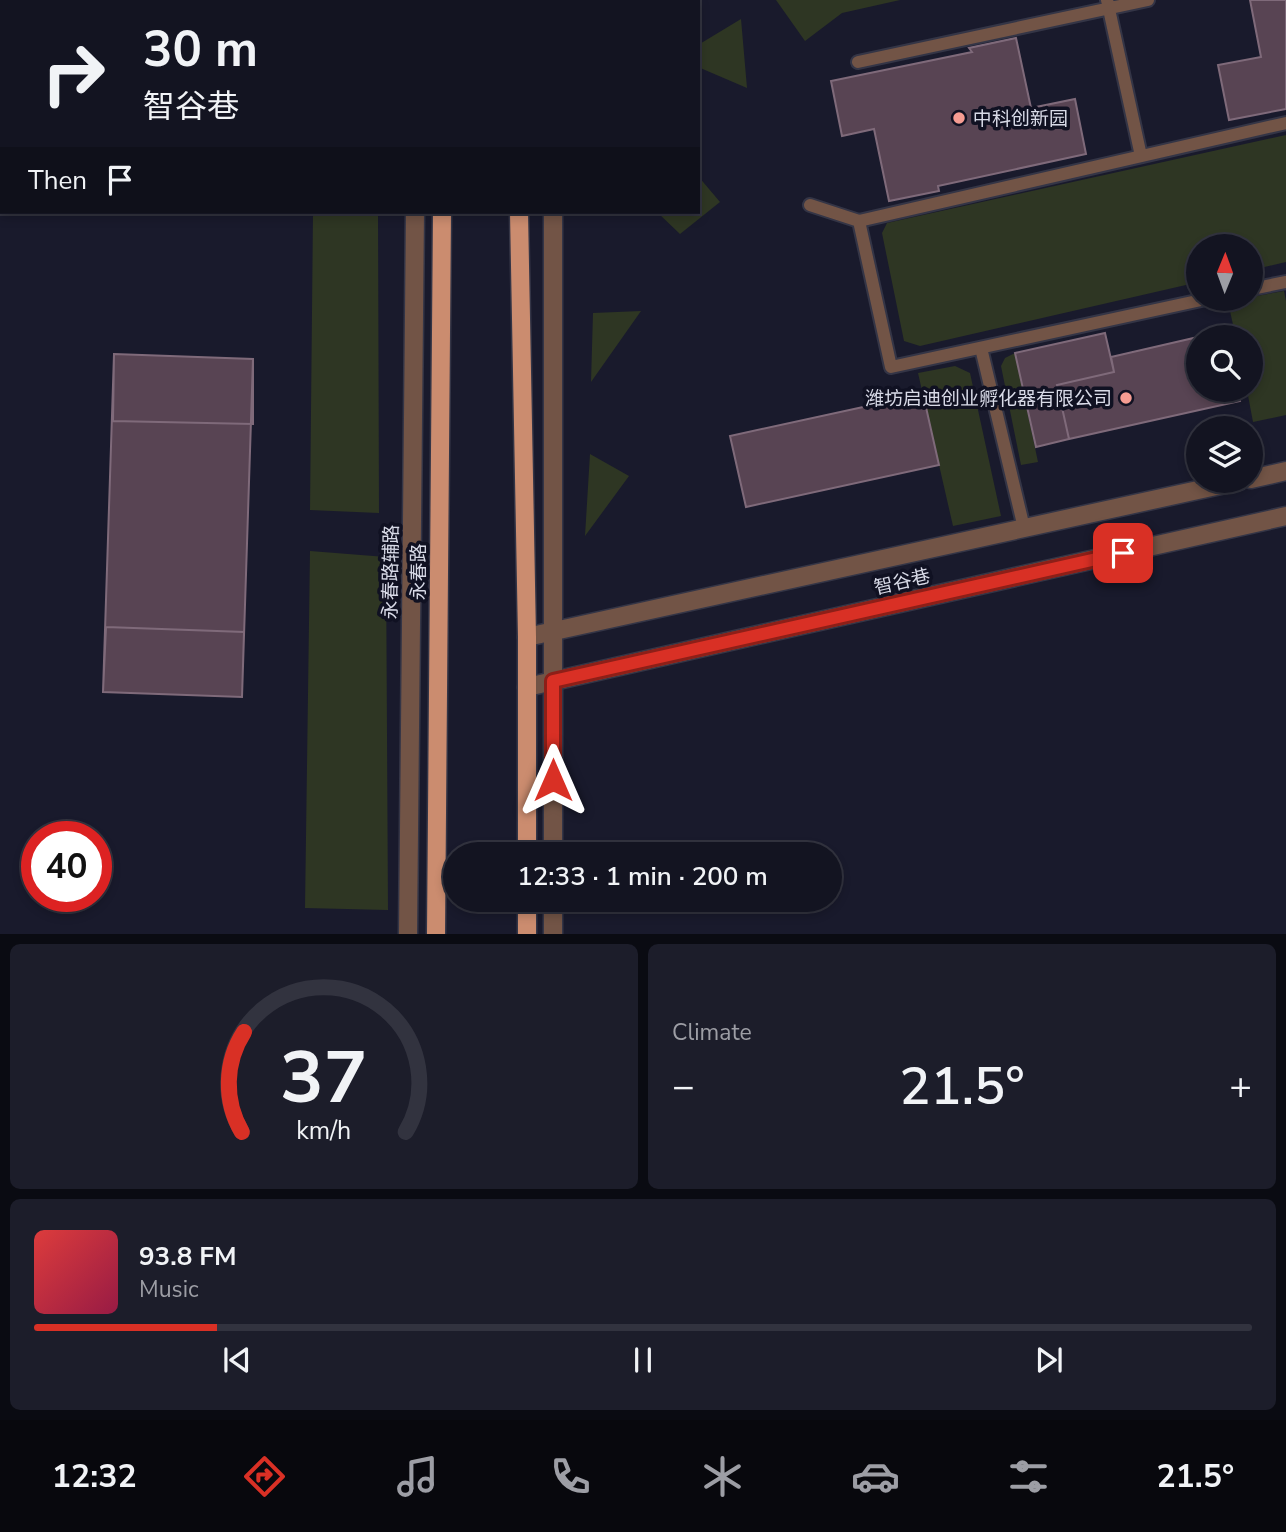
<!DOCTYPE html>
<html lang="en">
<head>
<meta charset="utf-8">
<style>
  :root { --surface:#131421; --page:#1c1d2a; --text:#f1f3f6; --muted:#9d9ea5; --line:#32333f; --accent:#d93025 }
  body { margin:0; font-family:"Nunito Sans","Noto Sans SC",sans-serif; background:var(--page); color:var(--text); height:100vh; display:flex; flex-direction:column; font-size:26px; white-space:nowrap }
  * { box-sizing:border-box; margin:0 }
  p { font-size:23px; color:var(--muted) }
  .icon { flex:none; width:38px; height:38px; fill:none; stroke:currentColor; stroke-width:2; stroke-linecap:round; stroke-linejoin:round }
  .map { position:relative; height:934px; overflow:hidden }
  .side { display:flex; flex-direction:column; gap:10px; padding:10px; background:#0a0b12; flex:1 }
  .side>* { flex:none }
  .hud { position:absolute; left:0px; top:0px; width:700px; height:214px; box-shadow:0 4px 10px #0003,0 0 0 2px var(--line); background:#131421; color:var(--text); overflow:hidden }
  .needle { width:46px; rotate:1deg }
  .fabs { position:absolute; left:1186px; top:234px; display:grid; gap:14px }
  .fabs a { display:grid; place-items:center; width:77px; height:77px; border-radius:50%; background:var(--surface); box-shadow:0 4px 10px #0003,0 0 0 2px var(--line); font-size:35px }
  .speed { position:absolute; left:21px; top:821px; display:flex; gap:14px; font-size:35px; font-weight:700; text-align:center }
  .speed>* { display:grid; place-content:center; width:91px; height:91px; border-radius:50%; background:var(--surface); box-shadow:0 4px 10px #0003,0 0 0 2px var(--line); line-height:1 }
  .speed .limit { border:10px solid #d22; background:#fff; color:#111 }
  .pin { position:absolute; display:grid; place-items:center; width:60px; height:60px; color:#fff; margin:-30px; border-radius:14px; box-shadow:0 4px 10px #0006 }
  .me { position:absolute; width:77px; margin:-38px; rotate:0deg; stroke-linejoin:round; filter:drop-shadow(0 0 5px #0008) }
  .turn { display:flex; align-items:center; gap:24px; height:147px; padding:0 28px; font-size:32px }
  .turn .icon { width:91px; height:91px; stroke-width:2.5 }
  .turn b { display:block; font-size:49px; line-height:60px }
  .then { display:flex; align-items:center; height:66px; padding:0 28px; background:#0003; gap:14px; font-size:26px }
  .big { font-size:52px; font-weight:600; line-height:1.1 }
  .side .tile { flex:1; display:flex; flex-direction:column; justify-content:center; gap:10px; min-width:0; padding:0 24px; border-radius:10px; background:var(--page) }
  .side .dial { align-items:center; gap:0 }
  .dial svg { height:182px; overflow:visible; fill:none; stroke:var(--line); stroke-width:7; stroke-linecap:round; text-anchor:middle }
  .dial text { fill:var(--text); stroke:none }
  .song { display:flex; align-items:center; gap:21px }
  .cover { width:84px; height:84px; border-radius:10px; background:linear-gradient(135deg,hsl(0 70% 55%),hsl(340 70% 35%)) }
  .played { height:7px; border-radius:4px; background:linear-gradient(90deg,var(--accent) 15%,var(--line) 15%) }
  .keys { display:flex; justify-content:space-around; direction:ltr }
  .heat { display:flex; justify-content:space-between; align-items:center; font-size:38px; direction:ltr }
  .side .tiles { flex:1; display:grid; gap:10px; grid-template-columns:1fr 1fr }
  .tile:last-child { grid-column:span 2 }
  .trip { position:absolute; left:443px; top:842px; width:399px; height:70px; border-radius:35px; background:var(--surface); box-shadow:0 4px 10px #0003,0 0 0 2px var(--line); font-weight:600; line-height:70px; text-align:center }
  .tab-bar { display:flex; height:112px; justify-content:space-around; align-items:center; background:#08080d; color:var(--muted) }
  .tab-bar .icon { width:49px; height:49px }
  .tab-bar .on { color:var(--accent) }
  .tab-bar b { font-size:32px; color:var(--text) }
  .map>svg:first-child { display:block }
  .green { fill:#2e3623 }
  .building { fill:#584453; stroke:#7f6a7a; stroke-width:2 }
  .lines { fill:none; stroke-linecap:round; stroke-linejoin:round }
  .service-casing { stroke:#343546; stroke-width:16 }
  .minor-casing { stroke:#343546; stroke-width:21 }
  .tertiary-casing { stroke:#343546; stroke-width:21 }
  .primary-casing { stroke:#343546; stroke-width:21 }
  .service { stroke:#725446; stroke-width:12 }
  .minor { stroke:#725446; stroke-width:18 }
  .tertiary { stroke:#725446; stroke-width:18 }
  .primary { stroke:#cb8c6f; stroke-width:18 }
  .route-casing { stroke:#8d1f18; stroke-width:18 }
  .route { stroke:#d93025; stroke-width:12 }
  .poi-dot { fill:#f59c92; stroke:#101122; stroke-width:2.5 }
  .labels { text-anchor:middle; stroke-width:7; stroke-linejoin:round; paint-order:stroke }
  .poi-label { font-size:19px; fill:#d8dae7; stroke:#101122; text-anchor:start }
  .street-label { font-size:19px; fill:#d8dae7; stroke:#101122 }
</style>
</head>
<body>
<div class="map">
<svg width="1286" height="934" viewBox="0 0 1286 934">
  <rect width="100%" height="100%" fill="#191a2c"/>
  <!-- green -->
  <path class="green" d="M776,0H900L842,13L805,41Z
    M741,19L747,88L698,67V45Z
    M1286,135V262L1251,270V247H1199V282L920,346L904,341L882,233L887,223Z
    M698,176L720,202L680,234L657,212H698Z
    M313,212H378L379,513L310,510Z
    M1284,291L1286,301V415L1253,422L1247,390H1251V338H1236L1228,302L1251,299V297Z
    M641,311L591,382L593,313Z
    M1015,353L1038,462L1021,465L1001,366L1005,358Z
    M955,366L970,373L1001,516L953,526L918,373Z
    M590,454L629,476L585,536Z
    M310,551L386,557L388,910L305,908Z"/>
  <!-- building -->
  <path class="building" d="M1250,0H1286V109L1229,120L1218,65L1261,57Z
    M1016,38L1031,108L1075,99L1086,154L938,186L939,191L889,201L874,129L842,136L831,81L972,52L969,48Z
    M1224,331L1226,338H1199V390H1238L1240,401L1069,439L1057,385L1114,372L1111,357Z
    M1105,333L1114,372L1057,385L1069,439L1036,447L1015,353Z
    M114,354L253,359V424L113,421Z
    M114,354L253,359L242,697L103,692Z
    M923,394L939,465L746,507L730,436Z
    M106,627L244,632L242,697L103,692Z"/>
  <g class="lines">
    <defs>
      <path id="service" d="M1107,0L1141,156
        M858,62L1148,0
        M810,205L859,221
        M1251,289L1286,282
        M1206,299L891,367L859,221L1286,123
        M981,348L1024,528"/>
      <path id="minor" d="M1251,479L1286,471
        M527,637L1239,481
        M527,687L1286,516"/>
      <path id="tertiary" d="M553,854V212
        M408,934L415,212
        M553,934V900"/>
      <path id="primary" d="M210,2L217,0
        M453,2V0
        M518,2V0
        M0,54H2
        M519,212L527,637V854
        M436,934L442,212
        M527,934V900"/>
    </defs>
    <!-- service casing -->
    <use href="#service" class="service-casing"/>
    <!-- minor casing -->
    <use href="#minor" class="minor-casing"/>
    <!-- tertiary casing -->
    <use href="#tertiary" class="tertiary-casing"/>
    <!-- primary casing -->
    <use href="#primary" class="primary-casing"/>
    <!-- service -->
    <use href="#service" class="service"/>
    <!-- minor -->
    <use href="#minor" class="minor"/>
    <!-- tertiary -->
    <use href="#tertiary" class="tertiary"/>
    <!-- primary -->
    <use href="#primary" class="primary"/>
  </g>
  <g class="lines">
    <defs>
      <path id="route" d="M553,780V681L1123,553"/>
    </defs>
    <!-- route casing -->
    <use href="#route" class="route-casing"/>
    <!-- route -->
    <use href="#route" class="route"/>
  </g>
  <!-- markers -->
  <g class="poi-dot">
    <circle cx="959" cy="118" r="7"/>
    <circle cx="1126" cy="398" r="7"/>
  </g>
  <g class="labels">
    <!-- poi labels -->
    <g class="poi-label">
      <text x="973" y="125">中科创新园</text>
      <text x="1112" y="405" text-anchor="end">潍坊启迪创业孵化器有限公司</text>
    </g>
    <!-- street labels -->
    <g class="street-label">
      <text transform="translate(390 572) rotate(-89)" y="7">永春路辅路</text>
      <text transform="translate(418 572) rotate(-90)" y="7">永春路</text>
      <text transform="translate(902 581) rotate(-13)" y="7">智谷巷</text>
    </g>
  </g>
</svg>
<div class="fabs">
<a><svg class="needle" viewBox="-14 -14 28 28"><path d="M0-13l5 13h-10z" fill="#e53935"/><path d="M0 13l5-13h-10z" fill="#9d9ea5"/></svg></a>
<a><svg class="icon" aria-label="search" viewBox="0 0 24 24"><circle cx="10" cy="10" r="6"/><path d="M15 15l6 6"/></svg></a>
<a><svg class="icon" aria-label="layers" viewBox="0 0 24 24"><path d="M12 4l9 5-9 5-9-5zM3 14l9 5 9-5"/></svg></a>
</div>
<div class="speed"><div class="limit">40</div></div>
<div class="pin" style="left:1123px;top:553px;background:#d93025"><svg class="icon" aria-label="arrive" viewBox="0 0 24 24"><path d="M6 21V4h12l-3 4 3 4H6"/></svg></div>
<svg class="me" style="left:553px;top:780px" viewBox="-20 -20 40 40"><path d="M0-17L14 15 0 8-14 15z" fill="#d93025" stroke="#fff" stroke-width="4"/></svg>
<div class="trip">12:33 · 1 min · 200 m</div>
<div class="hud">
<div class="turn"><svg class="icon" aria-label="right" viewBox="0 0 24 24"><path d="M7 20v-9h11M14 6l5 5-5 5"/></svg><div><b>30 m</b>智谷巷</div></div>
<div class="then">Then<svg class="icon" aria-label="arrive" viewBox="0 0 24 24"><path d="M6 21V4h12l-3 4 3 4H6"/></svg></div>
</div>
</div>
<section class="side">
<div class="tiles">
<div class="tile dial"><svg viewBox="0 0 100 80">
<path d="M14 69A42 42 0 1 1 86 69"/>
<path d="M14 69A42 42 0 0 1 15 25" stroke="#d93025"/>
<text x="50" y="56" font-size="32" font-weight="700">37</text>
<text x="50" y="72" font-size="11">km/h</text>
</svg></div>
<div class="tile"><p>Climate</p>
<div class="heat"><a>−</a><b class="big">21.5°</b><a>+</a></div>
</div>
<div class="tile">
<div class="song"><i class="cover"></i><div><b>93.8 FM</b><p>Music</p></div></div>
<div class="played"></div>
<div class="keys"><svg class="icon" aria-label="previous" viewBox="0 0 24 24"><path d="M18 5L8 12l10 7zM5 5v14"/></svg><svg class="icon" aria-label="pause" viewBox="0 0 24 24"><path d="M8 5v14M16 5v14"/></svg><svg class="icon" aria-label="next" viewBox="0 0 24 24"><path d="M6 5l10 7-10 7zM19 5v14"/></svg></div>
</div>
</div>
</section>
<nav class="tab-bar">
<b>12:32</b>
<svg class="icon on" aria-label="directions" viewBox="0 0 24 24"><path d="M12 3l9 9-9 9-9-9zM9 14v-3h6M13 9l2 2-2 2"/></svg>
<svg class="icon" aria-label="music" viewBox="0 0 24 24"><path d="M9 18V5l10-2v13"/><circle cx="6" cy="18" r="3"/><circle cx="16" cy="16" r="3"/></svg>
<svg class="icon" aria-label="phone" viewBox="0 0 24 24"><path d="M5 4h4l2 5-3 2q2 4 5 5l2-3 5 2v4C11 20 4 13 5 4z"/></svg>
<svg class="icon" aria-label="climate" viewBox="0 0 24 24"><path d="M12 3v18M4 7l16 10M4 17L20 7"/></svg>
<svg class="icon" aria-label="car" viewBox="0 0 24 24"><path d="M5 17H2v-5l4-1 3-4h7l3 4 3 1v5h-3M9 17h6M6 11h13"/><circle cx="7" cy="17" r="2"/><circle cx="17" cy="17" r="2"/></svg>
<svg class="icon" aria-label="filters" viewBox="0 0 24 24"><path d="M4 7h16M4 17h16"/><circle cx="9" cy="7" r="2"/><circle cx="15" cy="17" r="2"/></svg>
<b>21.5°</b>
</nav>
</body>
</html>
